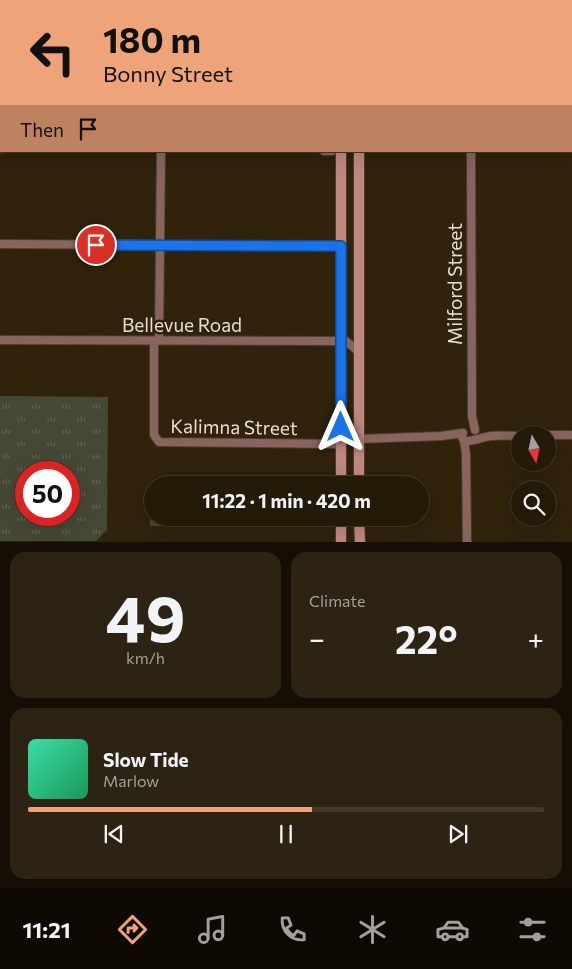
<!DOCTYPE html>
<html lang="en">
<head>
<meta charset="utf-8">
<style>
  :root { --surface:#241a08; --page:#2c2312; --text:#f1f3f6; --muted:#a3a19c; --line:#413829; --accent:#efa378 }
  body { margin:0; font-family:Commissioner,sans-serif; background:var(--page); color:var(--text); height:100vh; display:flex; flex-direction:column; font-size:19px; white-space:nowrap }
  * { box-sizing:border-box; margin:0 }
  p { font-size:16px; color:var(--muted) }
  .icon { flex:none; width:28px; height:28px; fill:none; stroke:currentColor; stroke-width:2; stroke-linecap:round; stroke-linejoin:round }
  .map { position:relative; height:542px; overflow:hidden }
  .side { display:flex; flex-direction:column; gap:10px; padding:10px; background:#140e04; flex:1 }
  .side>* { flex:none }
  .banner { position:absolute; left:0px; top:0px; width:572px; height:152px; box-shadow:0 5px 20px #0002,0 0 0 1px var(--line); background:#efa378; color:#111; overflow:hidden }
  .needle { width:32px; rotate:171deg }
  .controls { position:absolute; left:511px; top:426px; display:grid; gap:10px }
  .controls a { display:grid; place-items:center; width:45px; height:45px; border-radius:50%; background:var(--surface); box-shadow:0 5px 20px #0002,0 0 0 1px var(--line); font-size:25px }
  .speed { position:absolute; left:15px; top:461px; display:flex; gap:10px; font-size:25px; font-weight:700; text-align:center }
  .speed>* { display:grid; place-content:center; width:65px; height:65px; border-radius:50%; background:var(--surface); box-shadow:0 5px 20px #0002,0 0 0 1px var(--line); line-height:1 }
  .speed .limit { border:8px solid #d22; background:#fff; color:#111 }
  .pin { position:absolute; display:grid; place-items:center; width:42px; height:42px; color:#fff; margin:-21px; border:2px solid #fff; border-radius:50%; box-shadow:0 1px 5px #0007 }
  .me { position:absolute; width:55px; margin:-28px; rotate:0deg; stroke-linejoin:round; filter:drop-shadow(0 0 4px #0008) }
  .turn { display:flex; align-items:center; gap:18px; height:105px; padding:0 20px; font-size:22px }
  .turn .icon { width:65px; height:65px; stroke-width:2.5 }
  .turn b { display:block; font-size:35px; line-height:42px }
  .then { display:flex; align-items:center; height:48px; padding:0 20px; background:#0003; gap:10px; font-size:19px }
  .big { font-size:38px; font-weight:700; line-height:1.1 }
  .side .widget { flex:1; display:flex; flex-direction:column; justify-content:center; gap:8px; min-width:0; padding:0 18px; border-radius:15px; background:var(--page) }
  .side .dial { align-items:center; gap:0 }
  .dial b { font-size:65px; line-height:1 }
  .song { display:flex; align-items:center; gap:15px }
  .cover { width:60px; height:60px; border-radius:8px; background:linear-gradient(135deg,hsl(160 70% 55%),hsl(150 70% 35%)) }
  .played { height:5px; border-radius:2px; background:linear-gradient(90deg,var(--accent) 55%,var(--line) 55%) }
  .keys { display:flex; justify-content:space-around; direction:ltr }
  .heat { display:flex; justify-content:space-between; align-items:center; font-size:28px; direction:ltr }
  .side .tiles { flex:1; display:grid; gap:10px; grid-template-columns:1fr 1fr }
  .widget:last-child { grid-column:span 2 }
  .trip { position:absolute; left:144px; top:476px; width:285px; height:50px; border-radius:25px; background:var(--surface); box-shadow:0 5px 20px #0002,0 0 0 1px var(--line); font-weight:700; line-height:50px; text-align:center }
  .dock { display:flex; height:80px; justify-content:space-around; align-items:center; background:#0e0a03; color:var(--muted) }
  .dock .icon { width:35px; height:35px }
  .dock .current { color:var(--accent) }
  .dock b { font-size:22px; color:var(--text) }
  .map>svg:first-child { display:block }
  .green { fill:#454834 }
  .park { fill:url(#park-tufts); fill-rule:evenodd }
  .lines { fill:none; stroke-linecap:round; stroke-linejoin:round }
  .street-casing { stroke:#4d402a; stroke-width:10 }
  .secondary-casing { stroke:#4d402a; stroke-width:12 }
  .street { stroke:#87645e; stroke-width:8 }
  .secondary { stroke:#bf877e; stroke-width:10 }
  .route-casing { stroke:#114b97; stroke-width:12 }
  .route { stroke:#1a73e8; stroke-width:9 }
  .labels { text-anchor:middle; stroke-width:5; stroke-linejoin:round; paint-order:stroke }
  .street-label { font-size:19px; fill:#e6ddcf; stroke:#30220b }
</style>
</head>
<body>
<div class="map">
<svg width="572" height="542" viewBox="0 0 572 542">
  <defs>
    <pattern id="park-tufts" width="24" height="20" patternUnits="userSpaceOnUse" patternTransform="scale(1.25)"><rect width="24" height="20" fill="#454834"/><path d="M3 7l-1-3M5 7V3M7 7l1-3M15 17l-1-3M17 17v-4M19 17l1-3" fill="none" stroke="#606250"/></pattern>
  </defs>
  <rect width="100%" height="100%" fill="#30220b"/>
  <!-- green -->
  <path class="green" d="M150,490H152V518H180V526H150Z
    M187,518H274V526H187Z"/>
  <!-- park -->
  <path class="park" d="M0,396L108,397L107,530L96,541H0ZM26,472H69V515H26Z"/>
  <g class="lines">
    <defs>
      <path id="street" d="M160,0V1
        M566,0V1
        M571,28H572
        M0,55H1
        M571,125H572
        M0,149H1
        M324,151H332
        M471,151L472,416L475,430
        M0,244L341,246
        M0,340L341,341H346L359,352
        M154,341V435L159,442L340,444
        M159,341L161,151
        M341,427L349,434L359,439L441,436L463,433
        M548,435H572
        M462,437L464,441C472,442 482,437 491,436C501,435 511,436 520,436
        M464,441L466,454L467,542"/>
      <path id="secondary" d="M340,0V1
        M358,0V1
        M341,151V485
        M359,151V485
        M341,518V542
        M359,518L360,542"/>
    </defs>
    <!-- street casing -->
    <use href="#street" class="street-casing"/>
    <!-- secondary casing -->
    <use href="#secondary" class="secondary-casing"/>
    <!-- street -->
    <use href="#street" class="street"/>
    <!-- secondary -->
    <use href="#secondary" class="secondary"/>
  </g>
  <g class="lines">
    <defs>
      <path id="route" d="M96,245L341,246V427"/>
    </defs>
    <!-- route casing -->
    <use href="#route" class="route-casing"/>
    <!-- route -->
    <use href="#route" class="route"/>
  </g>
  <g class="labels">
    <!-- street labels -->
    <g class="street-label">
      <text transform="translate(455 284) rotate(-90)" y="7">Milford Street</text>
      <text x="182" y="332">Bellevue Road</text>
      <text transform="translate(234 427) rotate(1)" y="7">Kalimna Street</text>
    </g>
  </g>
</svg>
<div class="controls">
<a><svg class="needle" viewBox="-14 -14 28 28"><path d="M0-13l5 13h-10z" fill="#e53935"/><path d="M0 13l5-13h-10z" fill="#a3a19c"/></svg></a>
<a><svg class="icon" aria-label="search" viewBox="0 0 24 24"><circle cx="10" cy="10" r="6"/><path d="M15 15l6 6"/></svg></a>
</div>
<div class="speed"><div class="limit">50</div></div>
<div class="pin" style="left:96px;top:245px;background:#d93025"><svg class="icon" aria-label="arrive" viewBox="0 0 24 24"><path d="M6 21V4h12l-3 4 3 4H6"/></svg></div>
<svg class="me" style="left:341px;top:427px" viewBox="-20 -20 40 40"><path d="M0-17L14 15 0 8-14 15z" fill="#1a73e8" stroke="#fff" stroke-width="4"/></svg>
<div class="trip">11:22 · 1 min · 420 m</div>
<div class="banner">
<div class="turn"><svg class="icon" aria-label="left" viewBox="0 0 24 24"><path d="M17 20v-9H6M10 6l-5 5 5 5"/></svg><div><b>180 m</b>Bonny Street</div></div>
<div class="then">Then<svg class="icon" aria-label="arrive" viewBox="0 0 24 24"><path d="M6 21V4h12l-3 4 3 4H6"/></svg></div>
</div>
</div>
<section class="side">
<div class="tiles">
<div class="widget dial"><b>49</b><p>km/h</p></div>
<div class="widget"><p>Climate</p>
<div class="heat"><a>−</a><b class="big">22°</b><a>+</a></div>
</div>
<div class="widget">
<div class="song"><i class="cover"></i><div><b>Slow Tide</b><p>Marlow</p></div></div>
<div class="played"></div>
<div class="keys"><svg class="icon" aria-label="previous" viewBox="0 0 24 24"><path d="M18 5L8 12l10 7zM5 5v14"/></svg><svg class="icon" aria-label="pause" viewBox="0 0 24 24"><path d="M8 5v14M16 5v14"/></svg><svg class="icon" aria-label="next" viewBox="0 0 24 24"><path d="M6 5l10 7-10 7zM19 5v14"/></svg></div>
</div>
</div>
</section>
<nav class="dock">
<b>11:21</b>
<svg class="icon current" aria-label="directions" viewBox="0 0 24 24"><path d="M12 3l9 9-9 9-9-9zM9 14v-3h6M13 9l2 2-2 2"/></svg>
<svg class="icon" aria-label="music" viewBox="0 0 24 24"><path d="M9 18V5l10-2v13"/><circle cx="6" cy="18" r="3"/><circle cx="16" cy="16" r="3"/></svg>
<svg class="icon" aria-label="phone" viewBox="0 0 24 24"><path d="M5 4h4l2 5-3 2q2 4 5 5l2-3 5 2v4C11 20 4 13 5 4z"/></svg>
<svg class="icon" aria-label="climate" viewBox="0 0 24 24"><path d="M12 3v18M4 7l16 10M4 17L20 7"/></svg>
<svg class="icon" aria-label="car" viewBox="0 0 24 24"><path d="M5 17H2v-5l4-1 3-4h7l3 4 3 1v5h-3M9 17h6M6 11h13"/><circle cx="7" cy="17" r="2"/><circle cx="17" cy="17" r="2"/></svg>
<svg class="icon" aria-label="filters" viewBox="0 0 24 24"><path d="M4 7h16M4 17h16"/><circle cx="9" cy="7" r="2"/><circle cx="15" cy="17" r="2"/></svg>
</nav>
</body>
</html>
